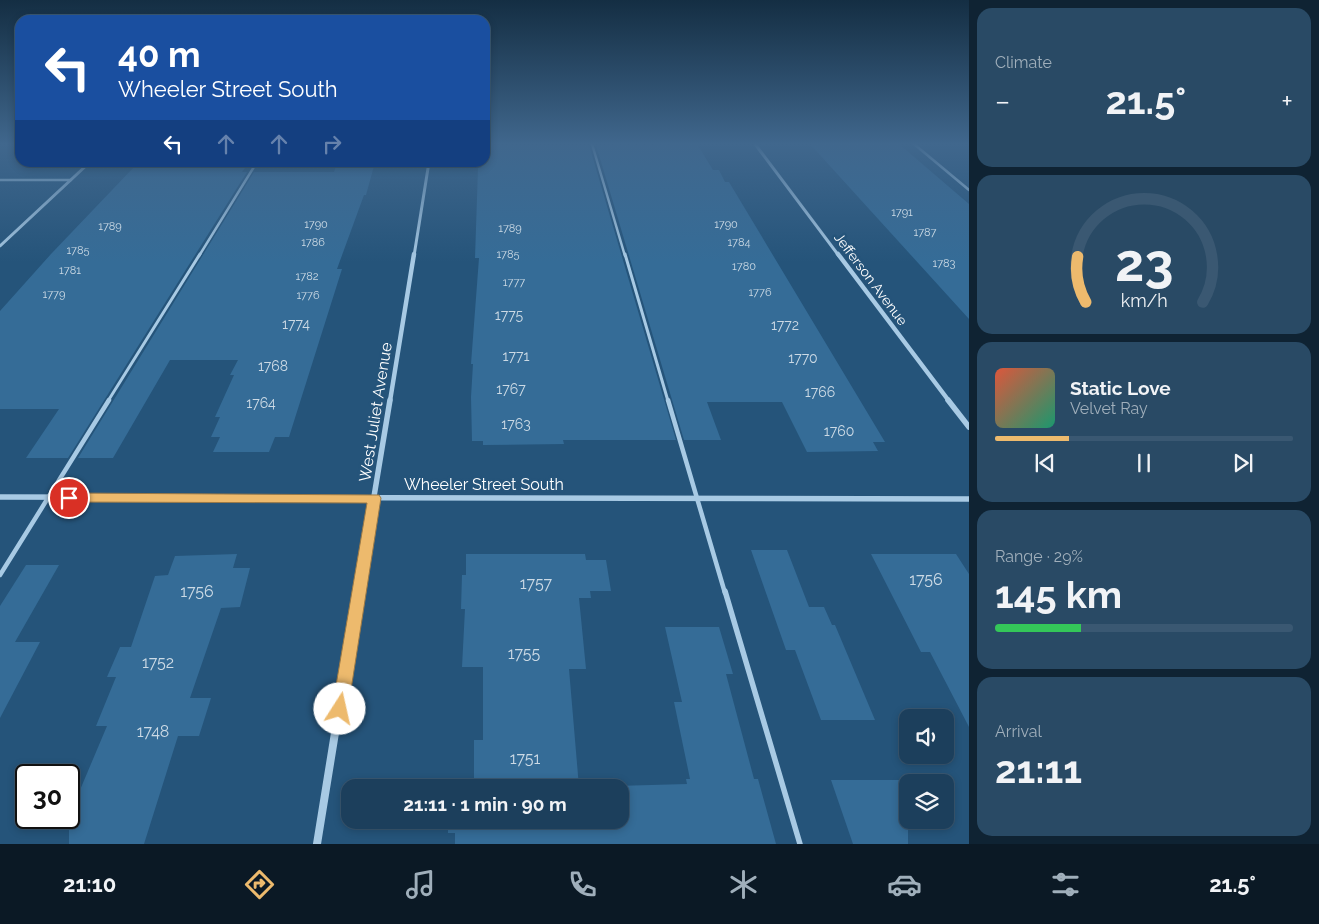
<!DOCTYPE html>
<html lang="en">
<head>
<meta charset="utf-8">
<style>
  :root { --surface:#1c3f5c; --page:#294a65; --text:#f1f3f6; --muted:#a0afbb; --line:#3a5872; --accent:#edba6d }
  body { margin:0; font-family:Raleway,sans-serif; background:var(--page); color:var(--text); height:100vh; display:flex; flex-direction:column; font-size:19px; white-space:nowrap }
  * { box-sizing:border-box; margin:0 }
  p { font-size:16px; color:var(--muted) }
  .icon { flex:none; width:28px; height:28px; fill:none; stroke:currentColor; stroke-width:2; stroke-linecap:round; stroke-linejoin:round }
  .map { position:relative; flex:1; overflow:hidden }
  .drawer { display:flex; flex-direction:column; gap:8px; padding:8px; background:#0f2333; width:350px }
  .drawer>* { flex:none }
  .top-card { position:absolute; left:15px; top:15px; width:475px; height:152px; border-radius:15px; box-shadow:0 2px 8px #0003,0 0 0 1px var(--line); background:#1a4fa0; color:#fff; overflow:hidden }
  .fabs { position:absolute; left:899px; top:709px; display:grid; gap:10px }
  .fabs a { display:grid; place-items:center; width:55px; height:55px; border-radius:10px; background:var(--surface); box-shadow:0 2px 8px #0003,0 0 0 1px var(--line); font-size:25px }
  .speed { position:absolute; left:15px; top:764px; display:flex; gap:10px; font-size:25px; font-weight:700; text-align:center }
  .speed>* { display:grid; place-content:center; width:65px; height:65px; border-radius:50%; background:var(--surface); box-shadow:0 2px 8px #0003,0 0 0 1px var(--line); line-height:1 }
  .speed .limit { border:2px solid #111; border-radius:8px; background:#fff; color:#111 }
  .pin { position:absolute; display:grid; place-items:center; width:42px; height:42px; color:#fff; margin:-21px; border:2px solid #fff; border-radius:50%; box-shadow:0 1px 5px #0007 }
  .me { position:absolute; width:55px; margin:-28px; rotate:10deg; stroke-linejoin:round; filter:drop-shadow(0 0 4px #0008) }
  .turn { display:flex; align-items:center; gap:18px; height:105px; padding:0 20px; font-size:22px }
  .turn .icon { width:65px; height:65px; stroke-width:2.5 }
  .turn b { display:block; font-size:35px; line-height:42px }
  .lanes { display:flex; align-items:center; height:48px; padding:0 20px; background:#0003; justify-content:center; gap:25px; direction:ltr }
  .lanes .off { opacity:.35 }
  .big { font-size:38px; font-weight:700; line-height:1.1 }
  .drawer .widget { flex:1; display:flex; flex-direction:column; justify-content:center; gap:8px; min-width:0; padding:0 18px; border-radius:15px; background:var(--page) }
  .drawer .dial { align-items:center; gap:0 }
  .dial svg { height:130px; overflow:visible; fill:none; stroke:var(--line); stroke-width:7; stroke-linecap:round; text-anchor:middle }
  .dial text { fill:var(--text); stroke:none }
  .song { display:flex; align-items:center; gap:15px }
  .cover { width:60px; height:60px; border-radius:8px; background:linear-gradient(135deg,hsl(10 70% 55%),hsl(160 70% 35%)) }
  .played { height:5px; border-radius:2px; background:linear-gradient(90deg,var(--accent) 25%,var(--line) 25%) }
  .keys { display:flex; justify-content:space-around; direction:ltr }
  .heat { display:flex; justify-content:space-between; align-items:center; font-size:28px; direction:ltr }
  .charge { height:8px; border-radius:4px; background:linear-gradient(90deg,#34c759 29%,var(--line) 0) }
  .trip { position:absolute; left:341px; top:779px; width:288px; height:50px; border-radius:15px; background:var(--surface); box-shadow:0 2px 8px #0003,0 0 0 1px var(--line); font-weight:700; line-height:50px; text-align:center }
  .tab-bar { display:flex; height:80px; justify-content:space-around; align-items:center; background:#0b1925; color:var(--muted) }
  .tab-bar .icon { width:35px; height:35px }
  .tab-bar .selected { color:var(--accent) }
  .tab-bar b { font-size:22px; color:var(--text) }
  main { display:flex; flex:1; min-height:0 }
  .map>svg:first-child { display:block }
  .building { fill:#356c97 }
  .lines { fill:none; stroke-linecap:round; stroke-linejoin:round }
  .service-far3 { stroke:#a8cae4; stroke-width:2.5 }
  .service-far2 { stroke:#a8cae4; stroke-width:3 }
  .service-far1 { stroke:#a8cae4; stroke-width:4.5 }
  .service { stroke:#a8cae4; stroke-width:5.5 }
  .minor-far3 { stroke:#a8cae4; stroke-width:3 }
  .minor-far2 { stroke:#a8cae4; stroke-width:4.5 }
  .minor-far1 { stroke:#a8cae4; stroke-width:5.5 }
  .minor { stroke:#a8cae4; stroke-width:8 }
  .route { fill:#edba6d; stroke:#9a7947 }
  .labels { text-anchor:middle; stroke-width:5; stroke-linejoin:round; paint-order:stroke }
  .far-number-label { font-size:11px; fill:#ccdae5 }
  .far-street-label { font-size:14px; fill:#fff; stroke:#25547a }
  .number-label { font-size:14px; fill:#ccdae5 }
  .street-label { font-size:16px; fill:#fff; stroke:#25547a }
  .near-number-label { font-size:16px; fill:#ccdae5 }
</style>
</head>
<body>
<main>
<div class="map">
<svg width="969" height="844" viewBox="0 0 969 844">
  <rect width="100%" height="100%" fill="#25547a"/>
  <!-- building -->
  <path class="building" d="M697,144L713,170H719L725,182H729L885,442H873L878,451L807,452L782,402H707L721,440H684L596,145Z
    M810,144H899L969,204V319Z
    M485,145H589L676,440H563L564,444L483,445V441H472L471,397L473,364H471L479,258H475L478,168H481L482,164H485Z
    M336,166H374L366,195H364L337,269H342L289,437H275L269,452H213L220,437H211L220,417H215L234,375H230L238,360H170L113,458H78L254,172H334Z
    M134,167L245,168L242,172H247L68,458H26L59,409H0V311L51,254Z
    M751,550H787L809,607H824L832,625H835L875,720H821L795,650H786Z
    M237,554L233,568H250L240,607L221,608L190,698H211L199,736H178L144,844H69V816L107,726H96L116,677H107L120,647H131L155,576L168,575L175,556Z
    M466,554H585L586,560H606L611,591H590L591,598H579L586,669H569L579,787L687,784L686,779H690L674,702H682L665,627H719L733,674H726L754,779H758L776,844H455V833H448V820H620V788H459V782L474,781V740H483V667H462L465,609H461L462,575H466Z
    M871,554H956L969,574V727L930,652H921Z
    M26,565H59L15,642H40L0,718V606Z
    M831,780H901L908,796V844H853Z"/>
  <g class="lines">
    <!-- service-far3 -->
    <path class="service-far3" d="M592,144L625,256
      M914,144L969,190
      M0,180H71
      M199,256L257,162"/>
    <!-- service-far2 -->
    <path class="service-far2" d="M625,254L668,401
      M108,401L200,254"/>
    <!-- service-far1 -->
    <path class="service-far1" d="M668,400L725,593
      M0,575L109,400"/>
    <!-- service -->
    <path class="service" d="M725,591L800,844"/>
    <!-- minor-far3 -->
    <path class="minor-far3" d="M755,144L839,256
      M0,246L90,162
      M414,256L429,162"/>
    <!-- minor-far2 -->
    <path class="minor-far2" d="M838,254L949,401
      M390,401L414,254"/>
    <!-- minor-far1 -->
    <path class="minor-far1" d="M948,400L969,427
      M0,497L969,499
      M358,593L390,400"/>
    <!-- minor -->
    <path class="minor" d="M317,844L358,591"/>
  </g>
  <!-- sky -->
  <linearGradient id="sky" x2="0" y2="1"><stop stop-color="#142e43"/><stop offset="0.55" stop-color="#40678d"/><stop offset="1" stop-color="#40678d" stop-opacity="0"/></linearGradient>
  <rect width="969" height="262" fill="url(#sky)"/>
  <!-- route -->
  <path class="route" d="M69,493L379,495L381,498L348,709L346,714L340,716L334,714L332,709L367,503L69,502L62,498Z"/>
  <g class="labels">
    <!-- far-number labels -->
    <g class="far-number-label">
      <text x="902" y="216">1791</text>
      <text x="316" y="228">1790</text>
      <text x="726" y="228">1790</text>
      <text x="110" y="230">1789</text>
      <text x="510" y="232">1789</text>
      <text x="925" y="236">1787</text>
      <text x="313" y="246">1786</text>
      <text x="739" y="246">1784</text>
      <text x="78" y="254">1785</text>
      <text x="508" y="258">1785</text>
      <text x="944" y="267">1783</text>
      <text x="744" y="270">1780</text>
      <text x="70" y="274">1781</text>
      <text x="307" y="280">1782</text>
      <text x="514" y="286">1777</text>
      <text x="760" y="296">1776</text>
      <text x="54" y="298">1779</text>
      <text x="308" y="299">1776</text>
    </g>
    <!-- far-street labels -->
    <g class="far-street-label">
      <text transform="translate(871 279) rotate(53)" y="5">Jefferson Avenue</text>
    </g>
    <!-- number labels -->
    <g class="number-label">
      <text x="509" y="320">1775</text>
      <text x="296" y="329">1774</text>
      <text x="785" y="330">1772</text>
      <text x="516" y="361">1771</text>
      <text x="803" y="363">1770</text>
      <text x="273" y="371">1768</text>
      <text x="511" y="394">1767</text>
      <text x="820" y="397">1766</text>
      <text x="261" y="408">1764</text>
      <text x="516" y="429">1763</text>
      <text x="839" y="436">1760</text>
    </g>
    <!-- street labels -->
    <g class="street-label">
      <text transform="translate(375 412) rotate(-81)" y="6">West Juliet Avenue</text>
      <text x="484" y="490">Wheeler Street South</text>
    </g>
    <!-- near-number labels -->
    <g class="near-number-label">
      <text x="926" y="585">1756</text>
      <text x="536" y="589">1757</text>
      <text x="197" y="597">1756</text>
      <text x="524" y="659">1755</text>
      <text x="158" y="668">1752</text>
      <text x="153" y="737">1748</text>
      <text x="525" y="764">1751</text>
    </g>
  </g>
</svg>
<div class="fabs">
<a><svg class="icon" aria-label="sound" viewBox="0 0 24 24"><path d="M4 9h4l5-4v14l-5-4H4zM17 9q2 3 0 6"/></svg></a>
<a><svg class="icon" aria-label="layers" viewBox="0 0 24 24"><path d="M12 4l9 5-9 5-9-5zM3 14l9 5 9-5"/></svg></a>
</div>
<div class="speed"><div class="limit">30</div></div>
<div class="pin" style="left:69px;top:498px;background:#d93025"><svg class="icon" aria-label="arrive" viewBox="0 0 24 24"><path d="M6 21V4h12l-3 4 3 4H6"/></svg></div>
<svg class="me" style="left:340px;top:709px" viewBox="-20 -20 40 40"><circle r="19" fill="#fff"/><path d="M0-13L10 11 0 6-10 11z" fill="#edba6d"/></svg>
<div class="trip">21:11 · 1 min · 90 m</div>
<div class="top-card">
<div class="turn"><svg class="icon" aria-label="left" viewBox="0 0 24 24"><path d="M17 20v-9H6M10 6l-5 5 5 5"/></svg><div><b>40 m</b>Wheeler Street South</div></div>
<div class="lanes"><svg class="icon" aria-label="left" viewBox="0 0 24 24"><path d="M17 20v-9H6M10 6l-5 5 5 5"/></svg><svg class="icon off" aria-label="ahead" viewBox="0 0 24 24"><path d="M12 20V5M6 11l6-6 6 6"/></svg><svg class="icon off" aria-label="ahead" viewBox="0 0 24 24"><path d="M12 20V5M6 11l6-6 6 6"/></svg><svg class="icon off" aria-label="right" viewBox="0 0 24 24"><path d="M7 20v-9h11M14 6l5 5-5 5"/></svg></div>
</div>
</div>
<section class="drawer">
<div class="widget"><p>Climate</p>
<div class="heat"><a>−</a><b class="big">21.5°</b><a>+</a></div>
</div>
<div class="widget dial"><svg viewBox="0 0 100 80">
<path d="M14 69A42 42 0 1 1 86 69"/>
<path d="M14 69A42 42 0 0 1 9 41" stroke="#edba6d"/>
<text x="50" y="56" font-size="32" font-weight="700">23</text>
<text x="50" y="72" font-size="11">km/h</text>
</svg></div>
<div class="widget">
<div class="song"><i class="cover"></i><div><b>Static Love</b><p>Velvet Ray</p></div></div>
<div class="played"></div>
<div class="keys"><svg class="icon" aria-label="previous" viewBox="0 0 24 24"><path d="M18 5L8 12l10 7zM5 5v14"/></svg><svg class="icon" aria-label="pause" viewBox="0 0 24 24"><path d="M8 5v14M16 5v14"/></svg><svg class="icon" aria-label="next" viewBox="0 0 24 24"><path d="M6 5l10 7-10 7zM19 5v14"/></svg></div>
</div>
<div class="widget"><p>Range · 29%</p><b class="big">145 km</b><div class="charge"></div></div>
<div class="widget"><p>Arrival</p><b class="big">21:11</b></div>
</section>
</main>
<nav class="tab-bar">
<b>21:10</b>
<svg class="icon selected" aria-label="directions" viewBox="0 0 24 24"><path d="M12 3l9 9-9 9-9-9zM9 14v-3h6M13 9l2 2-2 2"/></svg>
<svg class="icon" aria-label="music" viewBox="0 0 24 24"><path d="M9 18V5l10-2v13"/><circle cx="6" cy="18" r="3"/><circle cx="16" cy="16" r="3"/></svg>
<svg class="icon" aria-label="phone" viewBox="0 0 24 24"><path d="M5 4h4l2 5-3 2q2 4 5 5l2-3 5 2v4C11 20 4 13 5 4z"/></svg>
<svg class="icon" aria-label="climate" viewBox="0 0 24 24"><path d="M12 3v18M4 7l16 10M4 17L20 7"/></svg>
<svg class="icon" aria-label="car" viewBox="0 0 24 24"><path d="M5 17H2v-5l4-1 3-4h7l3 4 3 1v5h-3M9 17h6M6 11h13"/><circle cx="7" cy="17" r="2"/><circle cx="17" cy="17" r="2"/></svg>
<svg class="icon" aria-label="filters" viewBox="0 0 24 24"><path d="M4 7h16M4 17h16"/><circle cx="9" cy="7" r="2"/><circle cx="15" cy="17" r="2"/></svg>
<b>21.5°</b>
</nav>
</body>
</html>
